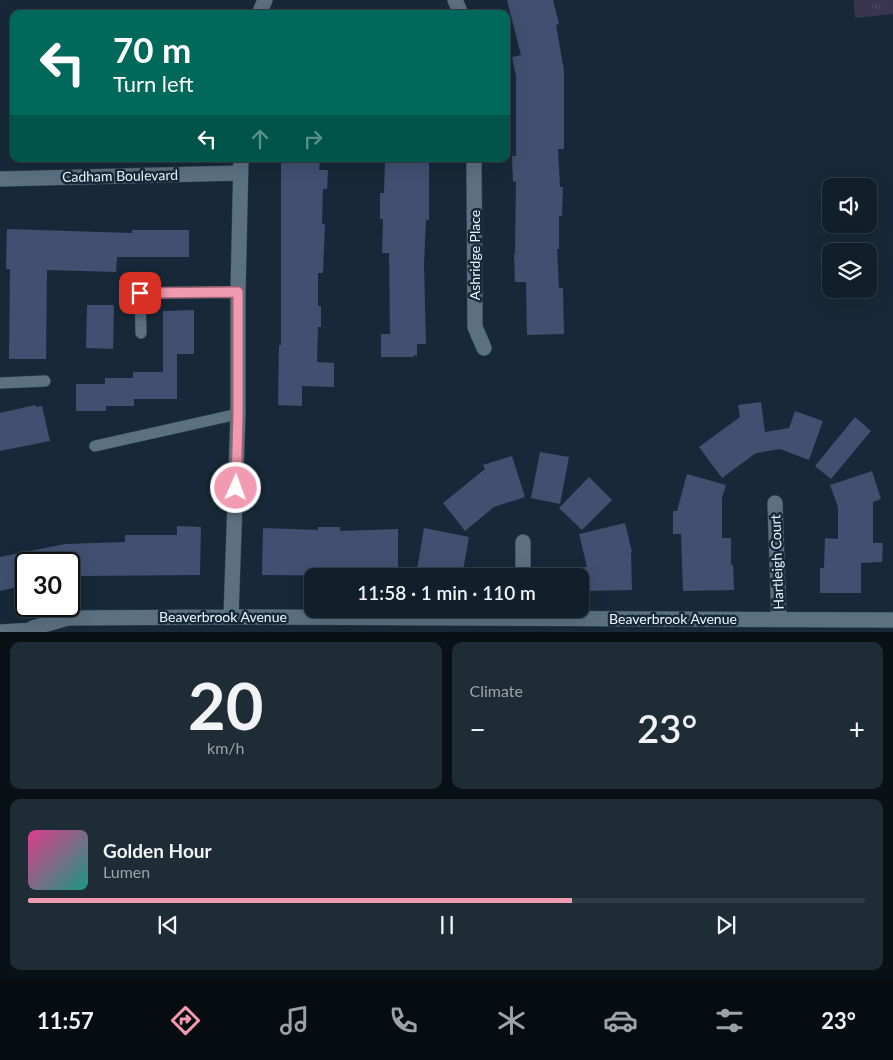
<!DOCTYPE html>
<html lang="en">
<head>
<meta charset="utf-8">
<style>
  :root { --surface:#111f2a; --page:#1e2c36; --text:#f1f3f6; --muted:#9ca2a8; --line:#303d47; --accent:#f19ab1 }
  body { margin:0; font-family:Lato,sans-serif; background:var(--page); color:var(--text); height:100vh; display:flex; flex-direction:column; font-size:19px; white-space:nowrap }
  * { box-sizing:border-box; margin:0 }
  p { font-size:16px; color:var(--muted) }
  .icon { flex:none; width:28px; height:28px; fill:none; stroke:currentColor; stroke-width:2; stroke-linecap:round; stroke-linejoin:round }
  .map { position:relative; height:632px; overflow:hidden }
  .panel { display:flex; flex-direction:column; gap:10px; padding:10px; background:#091117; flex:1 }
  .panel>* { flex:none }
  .banner { position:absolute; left:10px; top:10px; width:500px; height:152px; border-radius:10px; box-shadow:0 5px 20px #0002,0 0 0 1px var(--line); background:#00695c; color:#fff; overflow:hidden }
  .buttons { position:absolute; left:822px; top:178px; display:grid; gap:10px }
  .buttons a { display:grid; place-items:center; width:55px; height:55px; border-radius:10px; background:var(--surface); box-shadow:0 5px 20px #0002,0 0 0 1px var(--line); font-size:25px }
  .speed { position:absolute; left:15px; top:552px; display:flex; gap:10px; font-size:25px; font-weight:700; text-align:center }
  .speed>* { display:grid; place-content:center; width:65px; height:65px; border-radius:50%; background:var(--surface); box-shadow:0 5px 20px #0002,0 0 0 1px var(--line); line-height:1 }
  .speed .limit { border:2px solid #111; border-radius:8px; background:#fff; color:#111 }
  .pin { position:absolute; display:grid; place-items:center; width:42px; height:42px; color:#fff; margin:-21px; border-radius:10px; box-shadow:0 2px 8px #0006 }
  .me { position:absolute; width:55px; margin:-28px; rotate:2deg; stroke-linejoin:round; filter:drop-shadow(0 0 4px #0008) }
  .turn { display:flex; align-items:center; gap:18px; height:105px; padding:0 20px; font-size:22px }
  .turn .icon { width:65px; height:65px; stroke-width:2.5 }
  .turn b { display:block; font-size:35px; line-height:42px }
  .lanes { display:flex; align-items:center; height:48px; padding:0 20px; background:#0003; justify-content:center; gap:25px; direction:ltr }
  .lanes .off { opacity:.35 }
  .big { font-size:38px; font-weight:600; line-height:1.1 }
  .panel .widget { flex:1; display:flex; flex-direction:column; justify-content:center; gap:8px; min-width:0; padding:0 18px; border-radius:10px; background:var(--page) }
  .panel .dial { align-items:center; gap:0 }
  .dial b { font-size:65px; line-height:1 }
  .song { display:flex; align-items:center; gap:15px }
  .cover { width:60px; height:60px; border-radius:8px; background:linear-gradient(135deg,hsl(330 70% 55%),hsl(170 70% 35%)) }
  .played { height:5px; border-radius:2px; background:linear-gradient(90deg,var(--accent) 65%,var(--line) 65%) }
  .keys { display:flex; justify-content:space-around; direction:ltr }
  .heat { display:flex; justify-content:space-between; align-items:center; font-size:28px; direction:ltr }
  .panel .tiles { flex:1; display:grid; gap:10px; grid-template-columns:1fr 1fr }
  .widget:last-child { grid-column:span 2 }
  .trip { position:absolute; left:304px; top:568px; width:285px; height:50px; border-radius:10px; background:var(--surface); box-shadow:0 5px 20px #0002,0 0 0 1px var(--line); font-weight:600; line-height:50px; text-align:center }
  .dock { display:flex; height:80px; justify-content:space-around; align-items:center; background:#070c11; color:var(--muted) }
  .dock .icon { width:35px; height:35px }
  .dock .on { color:var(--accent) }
  .dock b { font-size:22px; color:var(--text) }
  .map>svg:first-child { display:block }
  .park { fill:url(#park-tufts) }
  .building { fill:#414f71 }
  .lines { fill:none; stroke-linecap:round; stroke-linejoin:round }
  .lane-casing { stroke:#364450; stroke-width:12 }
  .street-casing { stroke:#364450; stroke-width:16 }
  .lane { stroke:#5b7081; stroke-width:11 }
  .street { stroke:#5b7081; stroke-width:15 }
  .route-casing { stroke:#9d6473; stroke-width:12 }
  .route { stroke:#f19ab1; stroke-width:9 }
  .labels { text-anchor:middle; stroke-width:5; stroke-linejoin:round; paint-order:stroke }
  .street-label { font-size:14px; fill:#edf6fe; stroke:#172938 }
</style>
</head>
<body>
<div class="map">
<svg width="893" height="633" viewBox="0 0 893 633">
  <defs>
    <pattern id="park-tufts" width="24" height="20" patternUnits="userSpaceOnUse" patternTransform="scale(1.25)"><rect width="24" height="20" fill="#393550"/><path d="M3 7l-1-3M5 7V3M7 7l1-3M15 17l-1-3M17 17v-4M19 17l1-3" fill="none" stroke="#4c4962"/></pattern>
  </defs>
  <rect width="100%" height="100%" fill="#172938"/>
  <!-- park -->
  <path class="park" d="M854,0H893V14L855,18Z"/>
  <!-- building -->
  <path class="building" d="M507,0H553L559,24L556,25L564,70V149H558L560,187H563L562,216H559V249H557L559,288H563L564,334L527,335L526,282H515L514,254H515L516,181L513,182L512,156H516V76L512,57L521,55Z
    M281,159H320L319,170H328L327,189H323L322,224H325L323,273H318V306H321V327H318L317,362L334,363V387L302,386V406L278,405L279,345H281Z
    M385,159H429V220H426L424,265L426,344H417V356L414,355V357H381V334H390L389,253H382L383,219H380V193H384Z
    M7,229L132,233V230H189V257H117L116,272L47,270L46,359H9L10,269H6Z
    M87,305H114L113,349L86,348Z
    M194,310V354H177V399H134V406H106V411H76V384H105V378H133V372H163V311Z
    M761,402L765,432L789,428L795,411L823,421L809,460L780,449L756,453L722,478L699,447L740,417L738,405Z
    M35,405L36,407L42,406L50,441L0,451V413Z
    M855,417L871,431L831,479L815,466Z
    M540,452L569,457L560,504L531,498Z
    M512,456L525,497L494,507L465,531L443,503L485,469L483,465Z
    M872,471L881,499L873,502V543H883L882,562L861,563V593H820V568H824L825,538L838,539V507L830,485Z
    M687,474L726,485L722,498V538H731V565H733L734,590L683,591L681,534H673V511H677Z
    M589,477L612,500L582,530L559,508Z
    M625,523L632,552H631L632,590L582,591V567H587L579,534Z
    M177,526L201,527L200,575L76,576L75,564H26V585L0,591V557L65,544L125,542V535H177Z
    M318,527H340V531L398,529V576L262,575L263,528L318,530Z
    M424,528L469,537L462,576H416Z"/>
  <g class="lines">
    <defs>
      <path id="lane" d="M141,333L140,293L238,292
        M0,383L45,381
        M95,446L238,414
        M0,630L33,628"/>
      <path id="street" d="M455,0L461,14
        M259,14L265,0
        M474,159L475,327L484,348
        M0,179L241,173
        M775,503L779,620
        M523,576V542
        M231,617L238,414V292L241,159
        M33,628L68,618L231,617L893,620"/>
    </defs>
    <!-- lane casing -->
    <use href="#lane" class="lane-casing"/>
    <!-- street casing -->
    <use href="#street" class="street-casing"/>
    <!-- lane -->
    <use href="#lane" class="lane"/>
    <!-- street -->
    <use href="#street" class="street"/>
  </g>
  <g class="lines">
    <defs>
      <path id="route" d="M140,293L238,292V414L236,488"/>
    </defs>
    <!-- route casing -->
    <use href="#route" class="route-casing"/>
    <!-- route -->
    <use href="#route" class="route"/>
  </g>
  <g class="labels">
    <!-- street labels -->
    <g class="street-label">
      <text transform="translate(120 176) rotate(-1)" y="5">Cadham Boulevard</text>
      <text transform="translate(475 255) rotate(-90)" y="5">Ashridge Place</text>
      <text transform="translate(777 562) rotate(-92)" y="5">Hartleigh Court</text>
      <text x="223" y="622">Beaverbrook Avenue</text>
      <text x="673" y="624">Beaverbrook Avenue</text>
    </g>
  </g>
</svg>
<div class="buttons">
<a><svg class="icon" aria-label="sound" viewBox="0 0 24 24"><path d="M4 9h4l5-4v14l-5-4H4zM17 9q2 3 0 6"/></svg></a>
<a><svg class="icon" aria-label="layers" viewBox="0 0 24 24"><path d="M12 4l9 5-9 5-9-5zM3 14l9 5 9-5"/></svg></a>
</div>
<div class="speed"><div class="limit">30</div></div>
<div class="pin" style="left:140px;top:293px;background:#d93025"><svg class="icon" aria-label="arrive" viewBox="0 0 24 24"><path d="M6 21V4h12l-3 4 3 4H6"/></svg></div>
<svg class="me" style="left:236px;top:488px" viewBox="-20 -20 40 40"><circle r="17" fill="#f19ab1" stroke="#fff" stroke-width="3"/><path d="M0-11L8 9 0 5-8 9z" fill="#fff"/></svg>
<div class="trip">11:58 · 1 min · 110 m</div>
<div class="banner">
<div class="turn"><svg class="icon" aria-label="left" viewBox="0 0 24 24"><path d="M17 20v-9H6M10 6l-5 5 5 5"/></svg><div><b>70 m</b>Turn left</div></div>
<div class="lanes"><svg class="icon" aria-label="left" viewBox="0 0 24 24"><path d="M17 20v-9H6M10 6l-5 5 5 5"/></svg><svg class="icon off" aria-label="ahead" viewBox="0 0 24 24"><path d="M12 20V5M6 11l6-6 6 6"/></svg><svg class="icon off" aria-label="right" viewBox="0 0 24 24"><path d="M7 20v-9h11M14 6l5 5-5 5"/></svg></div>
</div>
</div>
<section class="panel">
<div class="tiles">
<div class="widget dial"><b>20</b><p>km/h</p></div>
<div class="widget"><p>Climate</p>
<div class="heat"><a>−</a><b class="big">23°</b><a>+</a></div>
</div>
<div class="widget">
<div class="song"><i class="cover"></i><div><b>Golden Hour</b><p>Lumen</p></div></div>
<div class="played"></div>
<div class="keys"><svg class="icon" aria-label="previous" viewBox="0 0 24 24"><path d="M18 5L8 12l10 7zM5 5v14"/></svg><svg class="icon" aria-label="pause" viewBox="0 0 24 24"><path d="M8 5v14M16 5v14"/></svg><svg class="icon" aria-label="next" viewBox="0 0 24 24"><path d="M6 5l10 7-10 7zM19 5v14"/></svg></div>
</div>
</div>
</section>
<nav class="dock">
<b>11:57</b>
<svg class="icon on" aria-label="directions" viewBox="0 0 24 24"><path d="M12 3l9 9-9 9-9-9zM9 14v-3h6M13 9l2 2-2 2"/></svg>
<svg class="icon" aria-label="music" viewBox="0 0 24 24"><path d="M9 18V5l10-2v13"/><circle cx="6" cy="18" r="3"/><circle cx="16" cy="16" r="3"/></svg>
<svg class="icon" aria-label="phone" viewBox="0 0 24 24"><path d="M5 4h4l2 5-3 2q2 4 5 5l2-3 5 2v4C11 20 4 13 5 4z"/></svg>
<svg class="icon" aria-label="climate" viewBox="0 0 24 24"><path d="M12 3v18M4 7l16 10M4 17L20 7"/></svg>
<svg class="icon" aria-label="car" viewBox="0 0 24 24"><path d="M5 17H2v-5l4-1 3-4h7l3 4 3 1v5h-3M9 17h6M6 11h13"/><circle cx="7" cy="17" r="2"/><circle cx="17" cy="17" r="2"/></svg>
<svg class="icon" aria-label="filters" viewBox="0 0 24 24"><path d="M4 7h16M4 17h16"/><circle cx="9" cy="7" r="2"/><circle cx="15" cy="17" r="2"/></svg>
<b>23°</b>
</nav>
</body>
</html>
